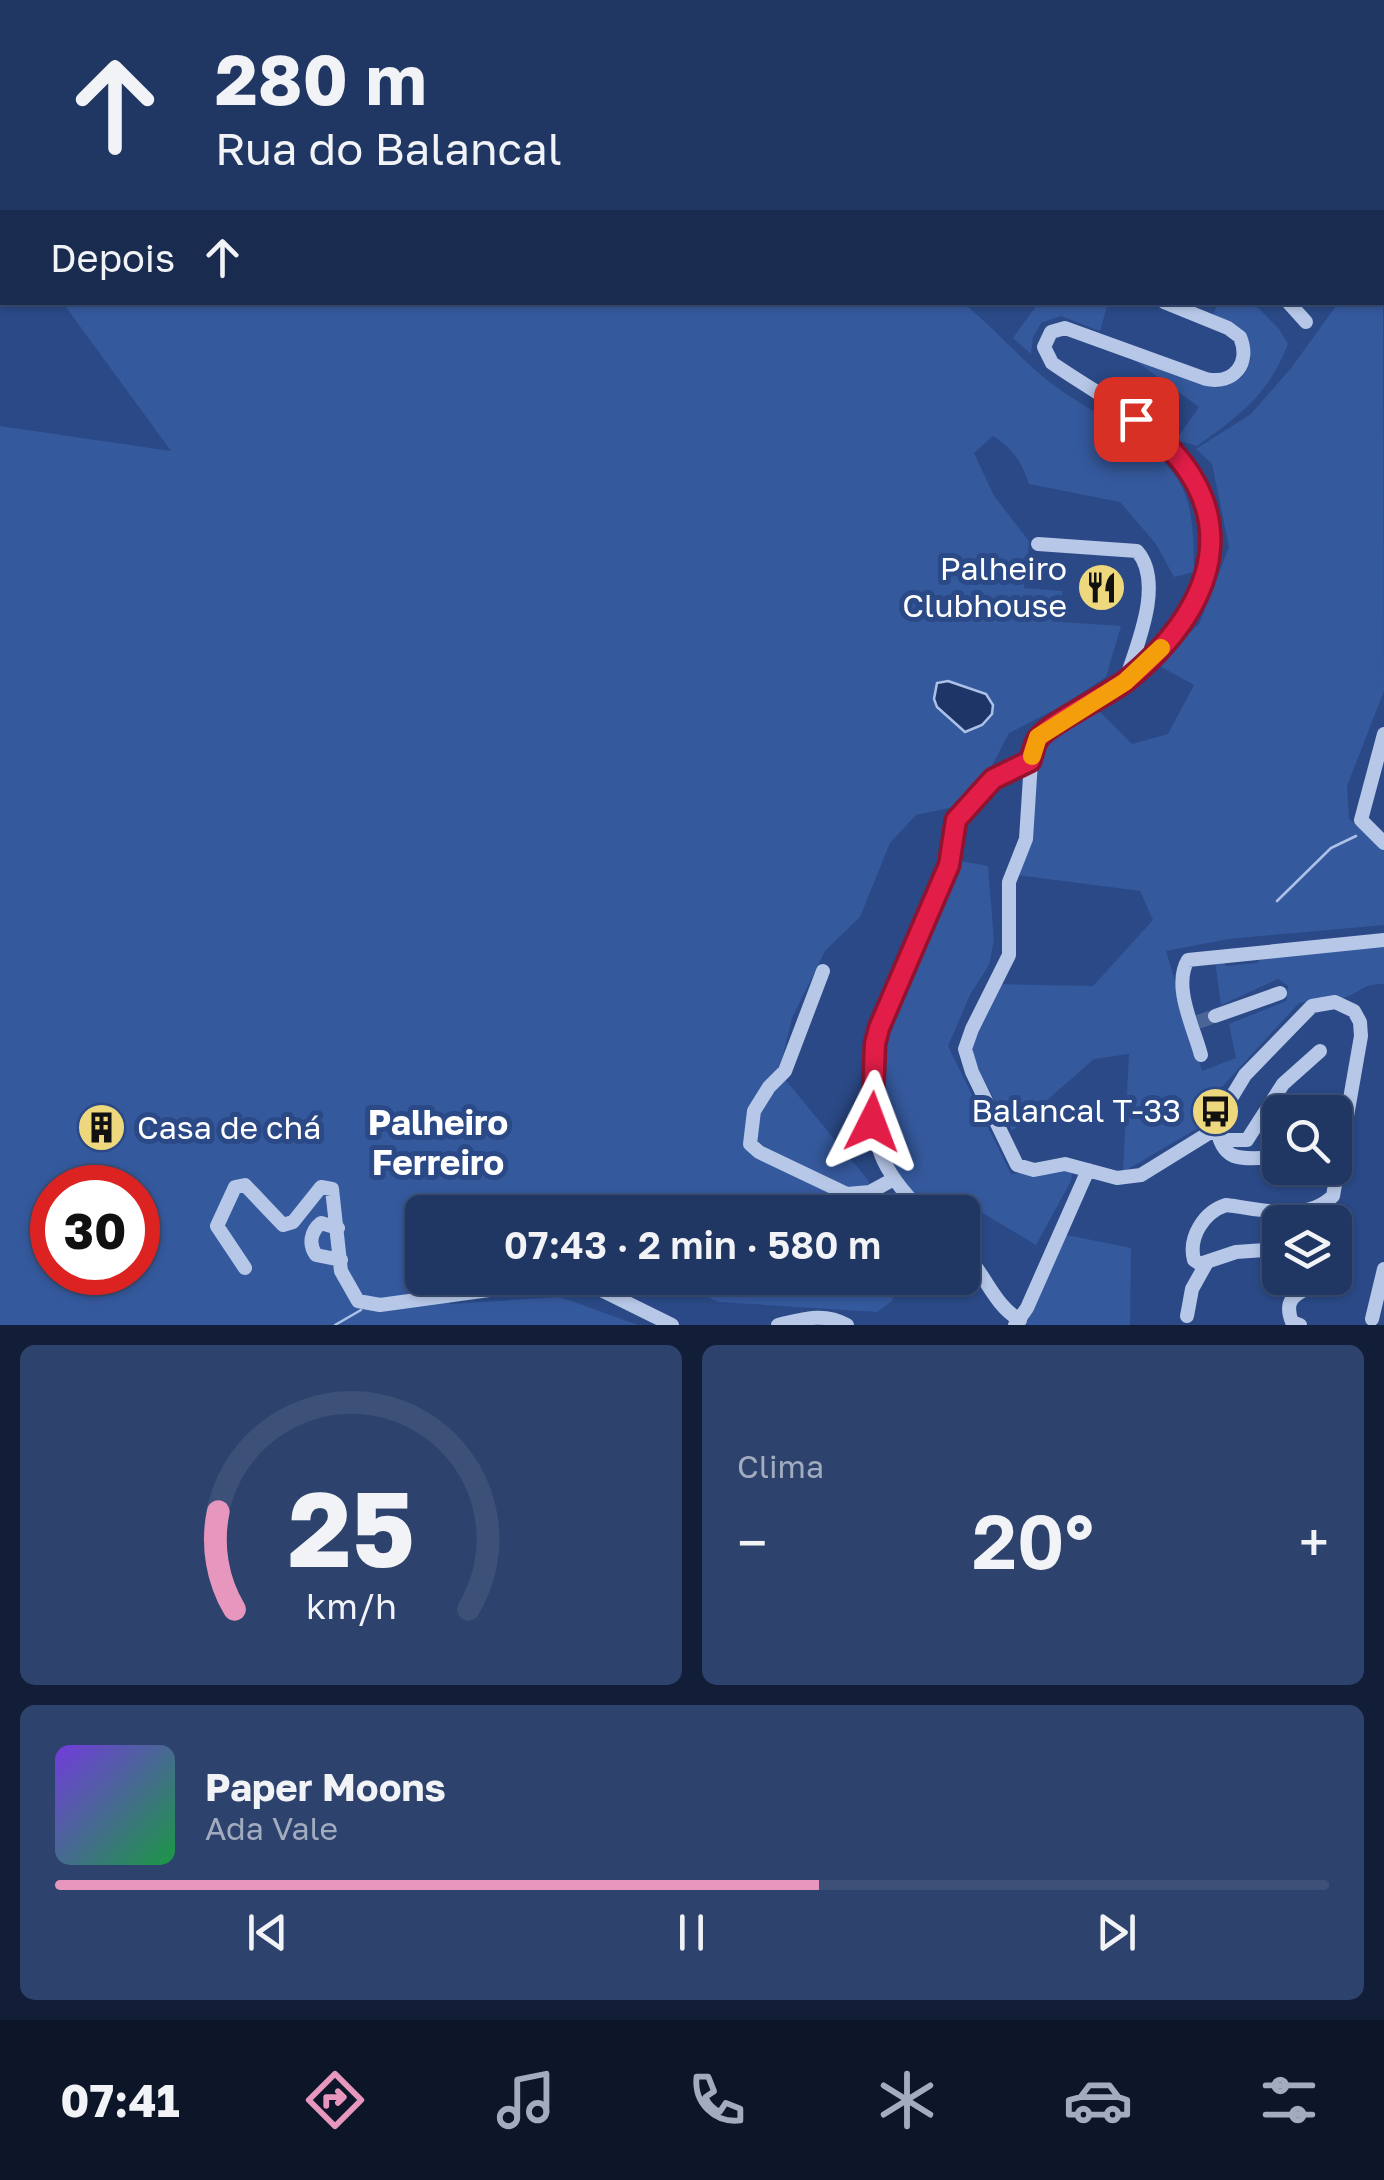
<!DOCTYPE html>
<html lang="pt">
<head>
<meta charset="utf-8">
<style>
  :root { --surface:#203764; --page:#2d426d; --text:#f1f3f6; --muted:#a2acbf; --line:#3d5178; --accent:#e797bd }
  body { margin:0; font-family:"Golos Text",sans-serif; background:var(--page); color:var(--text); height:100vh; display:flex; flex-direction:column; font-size:38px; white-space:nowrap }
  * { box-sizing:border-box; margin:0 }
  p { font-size:32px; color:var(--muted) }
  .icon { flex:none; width:55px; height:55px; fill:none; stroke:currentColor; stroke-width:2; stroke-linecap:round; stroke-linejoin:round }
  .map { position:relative; height:1325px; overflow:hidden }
  .side { display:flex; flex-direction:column; gap:20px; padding:20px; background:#121e37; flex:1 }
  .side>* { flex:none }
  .hud { position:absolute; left:0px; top:0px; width:1385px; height:305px; box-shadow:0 2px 8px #0004,0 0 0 2px var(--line); background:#203764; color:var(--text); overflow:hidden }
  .fabs { position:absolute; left:1262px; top:1095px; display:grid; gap:20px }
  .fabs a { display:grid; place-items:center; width:90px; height:90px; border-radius:15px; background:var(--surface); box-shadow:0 2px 8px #0004,0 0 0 2px var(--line); font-size:50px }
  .speed { position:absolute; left:30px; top:1165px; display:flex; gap:20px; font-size:50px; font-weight:700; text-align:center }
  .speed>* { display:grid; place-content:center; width:130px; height:130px; border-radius:50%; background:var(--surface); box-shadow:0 2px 8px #0004,0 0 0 2px var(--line); line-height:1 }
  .speed .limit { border:15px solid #d22; background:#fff; color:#111 }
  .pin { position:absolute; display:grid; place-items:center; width:85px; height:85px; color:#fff; margin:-42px; border-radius:20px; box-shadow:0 5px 15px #0006 }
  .me { position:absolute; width:110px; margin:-55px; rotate:3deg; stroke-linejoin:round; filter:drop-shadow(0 0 8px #0008) }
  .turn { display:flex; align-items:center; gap:35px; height:210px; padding:0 50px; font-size:45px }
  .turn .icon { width:130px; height:130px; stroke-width:2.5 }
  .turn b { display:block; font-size:70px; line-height:85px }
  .then { display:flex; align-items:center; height:95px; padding:0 50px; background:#0003; gap:20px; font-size:38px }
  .big { font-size:75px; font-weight:600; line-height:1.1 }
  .side .card { flex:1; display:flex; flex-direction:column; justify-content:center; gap:15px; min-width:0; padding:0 35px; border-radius:15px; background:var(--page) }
  .side .dial { align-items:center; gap:0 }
  .dial svg { height:260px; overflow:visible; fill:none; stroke:var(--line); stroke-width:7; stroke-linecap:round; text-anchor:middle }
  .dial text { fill:var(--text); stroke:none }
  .song { display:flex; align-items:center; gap:30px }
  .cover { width:120px; height:120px; border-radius:15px; background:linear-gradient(135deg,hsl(260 70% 55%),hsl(140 70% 35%)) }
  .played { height:10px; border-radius:5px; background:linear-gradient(90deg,var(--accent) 60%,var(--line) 60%) }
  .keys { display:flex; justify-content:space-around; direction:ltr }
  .heat { display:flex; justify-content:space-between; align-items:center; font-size:55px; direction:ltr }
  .side .tiles { flex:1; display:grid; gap:20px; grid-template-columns:1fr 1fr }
  .card:last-child { grid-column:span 2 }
  .trip { position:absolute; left:405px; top:1195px; width:575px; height:100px; border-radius:15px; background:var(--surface); box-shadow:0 2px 8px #0004,0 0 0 2px var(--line); font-weight:600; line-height:100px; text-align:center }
  .tab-bar { display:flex; height:160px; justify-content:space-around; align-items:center; background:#0d1628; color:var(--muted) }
  .tab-bar .icon { width:70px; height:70px }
  .tab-bar .selected { color:var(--accent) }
  .tab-bar b { font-size:45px; color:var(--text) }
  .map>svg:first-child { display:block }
  .green { fill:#35599d; fill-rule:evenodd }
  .water { fill:#1e3667; stroke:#abc1e7; stroke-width:2.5 }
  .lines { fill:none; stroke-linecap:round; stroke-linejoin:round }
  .stream { stroke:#abc1e7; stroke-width:2.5 }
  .minor-tunnel { stroke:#4a6498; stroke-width:14; stroke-dasharray:14 7; stroke-linecap:butt }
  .minor { stroke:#b6c7e7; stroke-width:14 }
  .major { stroke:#f7f9fe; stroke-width:18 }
  .route-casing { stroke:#92132f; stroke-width:25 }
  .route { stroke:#e11d48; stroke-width:18 }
  .slow { stroke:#f59e0b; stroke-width:18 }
  .labels { text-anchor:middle; stroke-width:10; stroke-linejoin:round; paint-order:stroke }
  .poi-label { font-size:32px; fill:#fff; stroke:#2a4986; text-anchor:end }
  .neighbourhood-label { font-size:35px; font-weight:bold; fill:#fff; stroke:#2a4986 }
</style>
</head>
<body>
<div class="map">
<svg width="1384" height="1325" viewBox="0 0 1384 1325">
  <rect width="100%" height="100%" fill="#2a4986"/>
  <!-- green -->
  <path class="green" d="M13,0H421L14,2Z
    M1383,283L1384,691L1347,786L1349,819L1384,845V925L1229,939L1166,951L1202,1071L1236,1058L1229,1024L1286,1001L1288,986L1278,979L1221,1005L1215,961L1221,959L1226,966L1257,963L1262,958L1384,945V984C1362,984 1364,990 1346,997C1337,1001 1316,997 1298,1004L1220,1089L1210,1121L1123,1172L1129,1054L1094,1059L1012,1131L966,1048L998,984L1093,986L1153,920L1140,891L1017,875L1034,826L1031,765L1039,742L1097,709L1132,744L1168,734L1194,685L1156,664L1199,624L1229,547L1212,464L1196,449L1251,414L1291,368L1336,306L1333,303L1382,302Z
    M1039,302H1108V303L1100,331L1061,316L1041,323L1033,337L1031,354L1013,338Z
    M63,303H963C996,329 1025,365 1059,389C1098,417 1163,443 1183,489C1194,514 1194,545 1194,572L1174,577L1156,544L1120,502L1029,484C1022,463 1013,448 993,436L974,453L994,496L1029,541L1024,588L1062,591V622L1121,626L1106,677L1062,706L1009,733L984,781L963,805L916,815L890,843L860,917L825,951L792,1018L779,1072L868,1180L879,1212H422V1278H445L450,1304L560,1297L638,1325H0V426L171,451ZM52,1188H138V1272H52Z
    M1219,303H1253L1279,329L1288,344C1269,394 1240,415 1197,446L1176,440L1199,407L1129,356L1218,388L1241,378L1251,359C1244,334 1235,326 1213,314Z
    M960,861L988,866L994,940L989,965L970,995L948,1046L1011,1174L1065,1168L1072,1173L1071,1181L1036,1245L966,1203L960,1212H931L897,1180L876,1132L881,1031Z
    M1067,1235L1131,1248L1130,1325H1021Z
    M663,1278H901L892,1301L877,1312L719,1302Z"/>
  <!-- water -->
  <path class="water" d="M948,681L986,694L993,705L992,714L982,725L965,732L937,707L934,699L937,683Z"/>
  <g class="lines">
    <!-- stream -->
    <path class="stream" d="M1277,901L1331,848L1356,836
      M335,1325L361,1310"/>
    <!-- minor-tunnel -->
    <path class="minor-tunnel" d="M1198,1022L1215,1016"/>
    <!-- minor -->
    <path class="minor" d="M1288,302L1306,322
      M1038,544L1137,551C1165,583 1136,647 1125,682L1038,737L1031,761L1026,839L1009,882V955L972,1029L965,1049L972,1072L1017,1165L1034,1170L1065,1164L1117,1178L1141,1175L1217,1128
      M1126,681C1154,655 1185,628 1201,593C1224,540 1205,474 1161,437C1128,409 1088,388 1052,363L1044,347L1051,332L1065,328L1206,379C1234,385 1251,363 1240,337L1228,328L1164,302
      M1384,734L1361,820L1384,843
      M823,971L785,1071L769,1087L754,1111L750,1144L759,1152L847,1194L870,1192L892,1180
      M1215,1016L1280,993
      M1201,1055C1194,1028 1172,986 1188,960L1384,940
      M1220,1140H1247L1283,1084L1320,1051
      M1275,1158C1245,1157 1223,1166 1217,1128L1225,1108L1245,1075L1312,1006L1335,1002L1354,1011L1360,1022L1361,1036L1333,1196C1305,1223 1261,1209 1226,1205C1204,1212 1188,1237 1194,1260L1200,1264L1236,1252L1280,1249
      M923,1212C880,1170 871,1144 873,1084C874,1064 875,1046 879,1027L949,865L956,820L993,779L1031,761
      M338,1228L321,1223C311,1231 308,1244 316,1255L341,1260
      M962,1250C984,1271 993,1305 1020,1320
      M245,1268L217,1226L235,1187L245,1185L283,1225L293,1222L321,1187L332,1189L341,1271L358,1301L380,1305L562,1280L597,1288L672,1325
      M1187,1316L1192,1289L1206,1264
      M1372,1319L1384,1269
      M778,1325C803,1319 824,1312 847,1325
      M1015,1325L1027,1308L1088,1170
      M1300,1325L1292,1322C1280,1292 1307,1292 1325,1278"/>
    <!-- major -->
    <path class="major" d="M1195,0L1200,2
      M1382,94L1384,95"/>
  </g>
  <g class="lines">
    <defs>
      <path id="route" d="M872,1122L875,1044L879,1028L949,865L956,820L993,779L1030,761C1033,754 1034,744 1038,739C1046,725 1110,694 1127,680C1225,600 1247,500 1136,419"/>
    </defs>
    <!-- route casing -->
    <use href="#route" class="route-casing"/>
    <!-- route -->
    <use href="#route" class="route"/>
    <!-- slow -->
    <path class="slow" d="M1032,756L1038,737L1125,682L1161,648"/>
  </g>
  <!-- icons -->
  <defs>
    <symbol id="restaurant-disc" viewBox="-11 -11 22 22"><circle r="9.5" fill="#eed87d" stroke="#2a4986"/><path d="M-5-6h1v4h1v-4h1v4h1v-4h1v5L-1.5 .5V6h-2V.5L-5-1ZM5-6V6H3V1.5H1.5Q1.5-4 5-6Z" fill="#111"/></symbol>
    <symbol id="bus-disc" viewBox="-11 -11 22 22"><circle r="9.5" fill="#eed87d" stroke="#2a4986"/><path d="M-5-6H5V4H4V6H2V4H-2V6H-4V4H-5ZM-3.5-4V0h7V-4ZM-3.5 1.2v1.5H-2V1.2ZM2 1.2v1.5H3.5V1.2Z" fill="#111"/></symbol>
    <symbol id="building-disc" viewBox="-11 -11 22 22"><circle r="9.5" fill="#eed87d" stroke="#2a4986"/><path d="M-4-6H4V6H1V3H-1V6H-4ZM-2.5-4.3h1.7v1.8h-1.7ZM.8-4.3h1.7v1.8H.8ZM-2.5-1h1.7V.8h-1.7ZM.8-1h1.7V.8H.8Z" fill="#111"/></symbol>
  </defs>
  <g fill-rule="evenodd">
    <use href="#restaurant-disc" x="1074" y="560" width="55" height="55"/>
    <use href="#bus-disc" x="1188" y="1084" width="55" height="55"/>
    <use href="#building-disc" x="74" y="1100" width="55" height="55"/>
  </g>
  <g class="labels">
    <!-- poi labels -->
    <g class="poi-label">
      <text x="1067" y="580">Palheiro<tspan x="1067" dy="37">Clubhouse</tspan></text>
      <text x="1181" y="1122">Balancal T-33</text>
      <text x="137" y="1139" text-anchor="start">Casa de chá</text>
    </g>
    <!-- neighbourhood labels -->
    <g class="neighbourhood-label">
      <text x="438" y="1135">Palheiro<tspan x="438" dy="40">Ferreiro</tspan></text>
    </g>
  </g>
</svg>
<div class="fabs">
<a><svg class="icon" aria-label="search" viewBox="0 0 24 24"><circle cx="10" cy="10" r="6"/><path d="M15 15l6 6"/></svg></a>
<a><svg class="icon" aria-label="layers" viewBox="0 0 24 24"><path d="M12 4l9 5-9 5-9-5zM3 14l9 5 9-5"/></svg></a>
</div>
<div class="speed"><div class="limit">30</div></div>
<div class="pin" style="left:1136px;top:419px;background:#d93025"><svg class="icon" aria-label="arrive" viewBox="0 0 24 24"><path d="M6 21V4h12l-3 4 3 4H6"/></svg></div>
<svg class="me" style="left:872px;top:1122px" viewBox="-20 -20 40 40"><path d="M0-17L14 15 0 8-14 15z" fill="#e11d48" stroke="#fff" stroke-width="4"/></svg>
<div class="trip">07:43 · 2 min · 580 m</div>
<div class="hud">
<div class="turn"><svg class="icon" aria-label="ahead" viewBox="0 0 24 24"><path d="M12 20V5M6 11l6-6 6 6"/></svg><div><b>280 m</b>Rua do Balancal</div></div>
<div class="then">Depois<svg class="icon" aria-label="ahead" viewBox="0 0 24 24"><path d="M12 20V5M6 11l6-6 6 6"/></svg></div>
</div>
</div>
<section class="side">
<div class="tiles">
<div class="card dial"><svg viewBox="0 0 100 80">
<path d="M14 69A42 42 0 1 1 86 69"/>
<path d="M14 69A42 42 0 0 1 9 39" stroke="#e797bd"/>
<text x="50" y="56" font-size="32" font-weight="700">25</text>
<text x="50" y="72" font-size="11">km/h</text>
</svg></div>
<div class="card"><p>Clima</p>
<div class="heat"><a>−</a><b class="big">20°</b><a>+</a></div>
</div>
<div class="card">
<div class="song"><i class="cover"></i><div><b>Paper Moons</b><p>Ada Vale</p></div></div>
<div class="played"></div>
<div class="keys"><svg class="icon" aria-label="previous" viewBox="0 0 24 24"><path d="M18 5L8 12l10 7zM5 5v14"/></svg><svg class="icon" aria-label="pause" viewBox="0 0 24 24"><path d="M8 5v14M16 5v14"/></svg><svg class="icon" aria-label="next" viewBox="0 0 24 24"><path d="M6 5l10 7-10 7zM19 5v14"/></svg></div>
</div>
</div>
</section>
<nav class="tab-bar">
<b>07:41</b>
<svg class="icon selected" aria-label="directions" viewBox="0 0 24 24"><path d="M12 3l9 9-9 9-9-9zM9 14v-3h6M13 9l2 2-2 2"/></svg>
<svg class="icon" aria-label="music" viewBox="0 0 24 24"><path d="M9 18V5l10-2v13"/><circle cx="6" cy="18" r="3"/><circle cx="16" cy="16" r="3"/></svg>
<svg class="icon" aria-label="phone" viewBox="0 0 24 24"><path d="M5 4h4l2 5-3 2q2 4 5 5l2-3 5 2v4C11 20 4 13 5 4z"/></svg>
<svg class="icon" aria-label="climate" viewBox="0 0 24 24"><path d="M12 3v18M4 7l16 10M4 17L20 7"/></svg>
<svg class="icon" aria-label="car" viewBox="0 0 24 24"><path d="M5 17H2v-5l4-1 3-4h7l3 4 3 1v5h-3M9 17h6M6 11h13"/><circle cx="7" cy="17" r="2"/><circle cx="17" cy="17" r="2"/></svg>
<svg class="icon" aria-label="filters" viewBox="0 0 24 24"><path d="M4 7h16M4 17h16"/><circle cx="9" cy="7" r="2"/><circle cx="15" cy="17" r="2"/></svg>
</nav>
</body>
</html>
